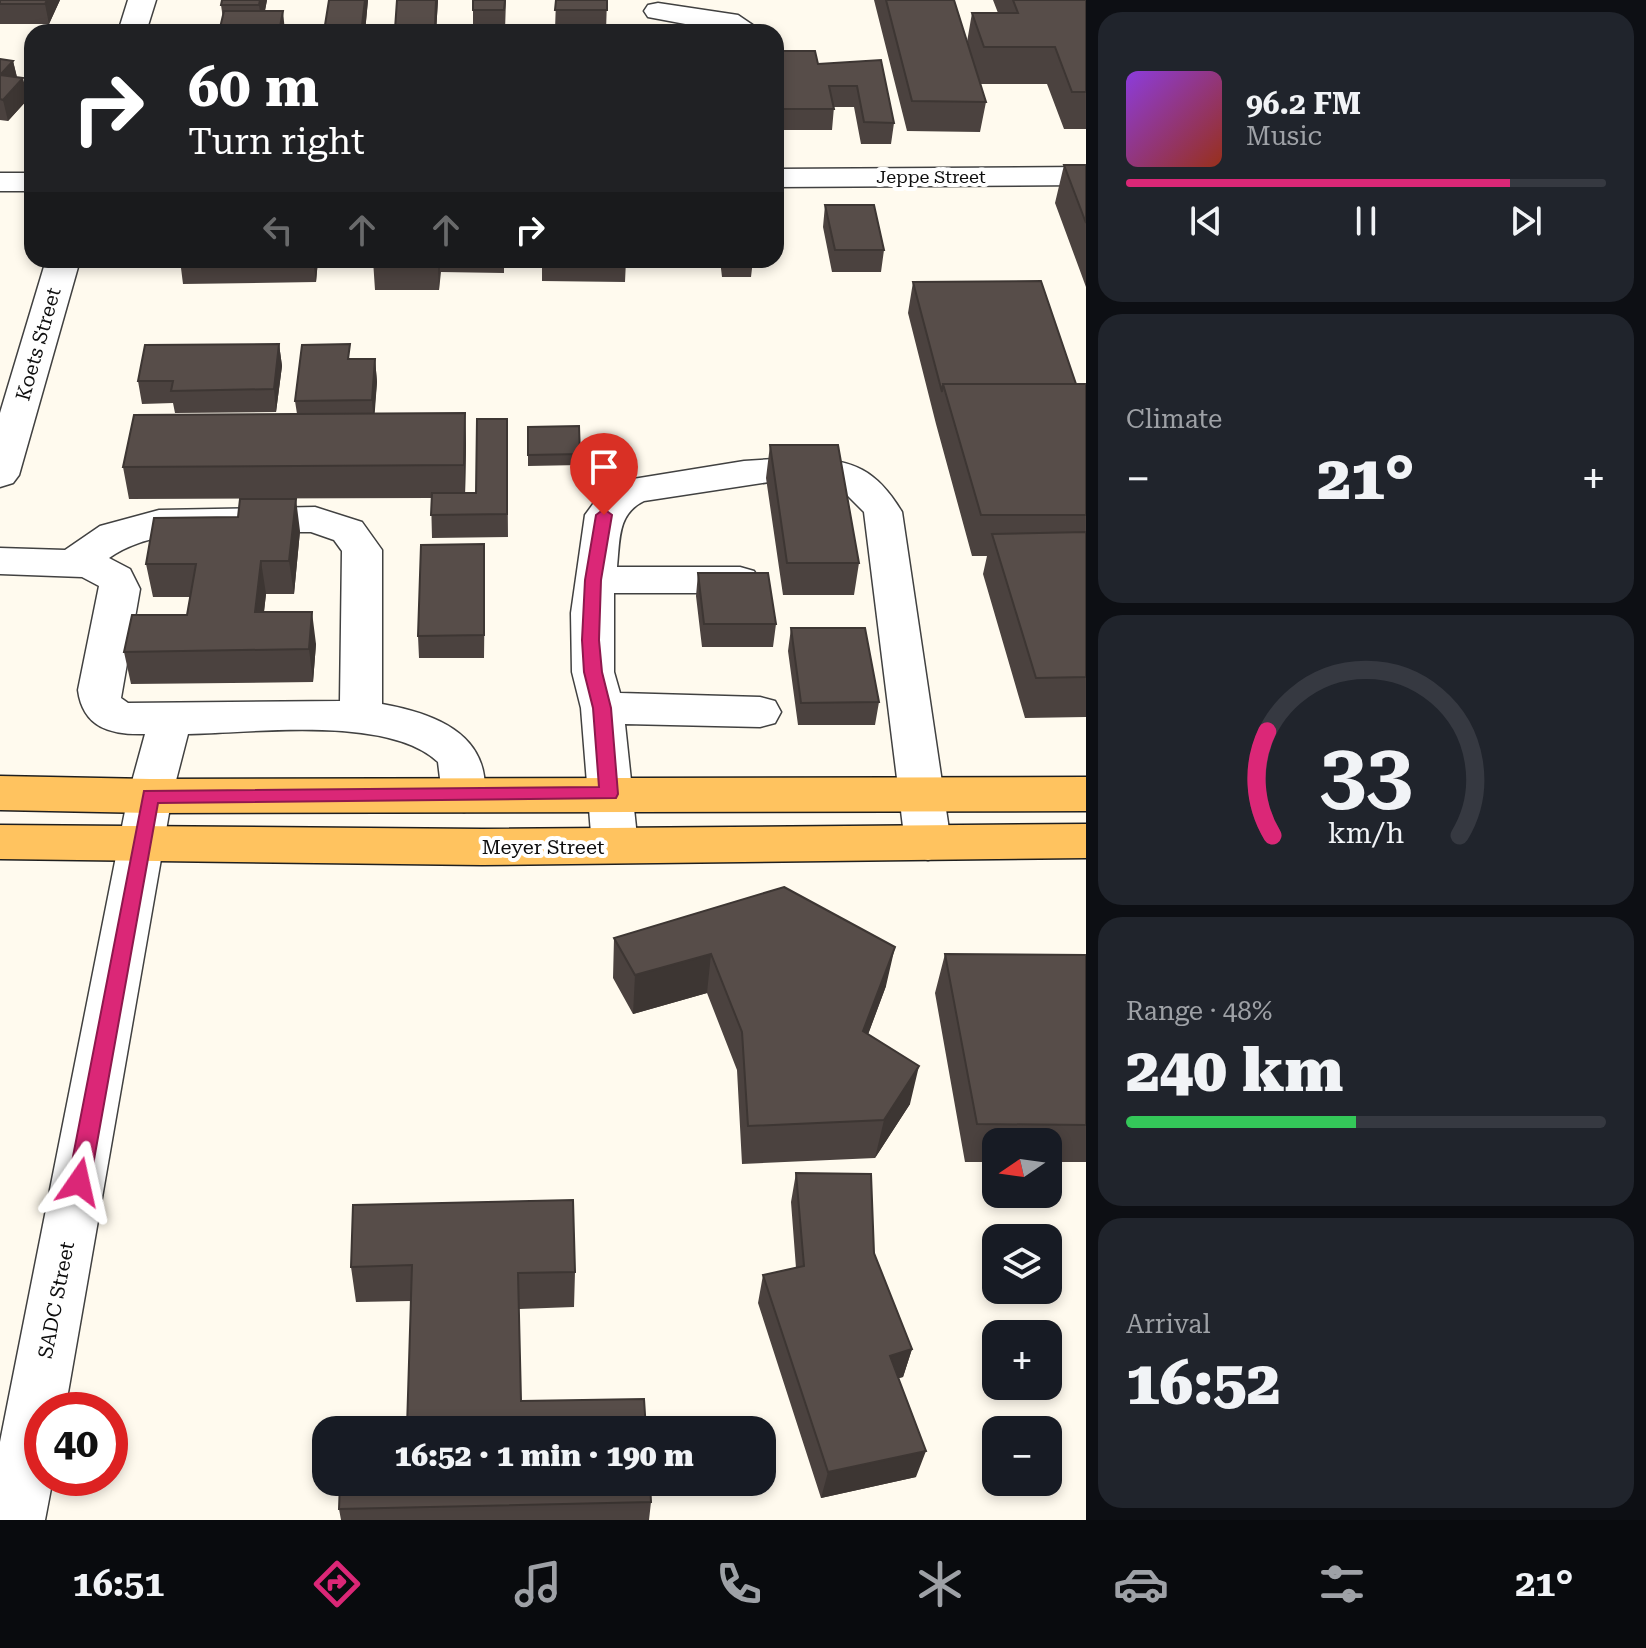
<!DOCTYPE html>
<html lang="en">
<head>
<meta charset="utf-8">
<style>
  :root { --surface:#171b24; --page:#20242c; --text:#f1f3f6; --muted:#9ea1a6; --line:#363941; --accent:#db2777 }
  body { margin:0; font-family:"Roboto Serif",serif; background:var(--page); color:var(--text); height:100vh; display:flex; flex-direction:column; font-size:30px; white-space:nowrap }
  * { box-sizing:border-box; margin:0 }
  p { font-size:26px; color:var(--muted) }
  .icon { flex:none; width:44px; height:44px; fill:none; stroke:currentColor; stroke-width:2; stroke-linecap:round; stroke-linejoin:round }
  .map { position:relative; flex:1; overflow:hidden }
  .details { display:flex; flex-direction:column; gap:12px; padding:12px; background:#0d0f14; width:560px }
  .details>* { flex:none }
  .hud { position:absolute; left:24px; top:24px; width:760px; height:244px; border-radius:24px; box-shadow:0 4px 12px #0003; background:#202124; color:#fff; overflow:hidden }
  .needle { width:52px; rotate:257deg }
  .fabs { position:absolute; left:982px; top:1128px; display:grid; gap:16px }
  .fabs a { display:grid; place-items:center; width:80px; height:80px; border-radius:16px; background:var(--surface); box-shadow:0 4px 12px #0003; font-size:40px }
  .speed { position:absolute; left:24px; top:1392px; display:flex; gap:16px; font-size:40px; font-weight:700; text-align:center }
  .speed>* { display:grid; place-content:center; width:104px; height:104px; border-radius:50%; background:var(--surface); box-shadow:0 4px 12px #0003; line-height:1 }
  .speed .limit { border:12px solid #d22; background:#fff; color:#111 }
  .pin { position:absolute; display:grid; place-items:center; width:68px; height:68px; color:#fff; margin:-82px -34px; border-radius:50% 50% 50% 0; rotate:-45deg; box-shadow:0 0 8px #0007 }
  .pin .icon { rotate:45deg }
  .me { position:absolute; width:88px; margin:-44px; rotate:11deg; stroke-linejoin:round; filter:drop-shadow(0 0 6px #0008) }
  .turn { display:flex; align-items:center; gap:28px; height:168px; padding:0 32px; font-size:36px }
  .turn .icon { width:104px; height:104px; stroke-width:2.5 }
  .turn b { display:block; font-size:56px; line-height:68px }
  .lanes { display:flex; align-items:center; height:76px; padding:0 32px; background:#0003; justify-content:center; gap:40px; direction:ltr }
  .lanes .off { opacity:.35 }
  .big { font-size:60px; font-weight:800; line-height:1.1 }
  .details .card { flex:1; display:flex; flex-direction:column; justify-content:center; gap:12px; min-width:0; padding:0 28px; border-radius:24px; background:var(--page) }
  .details .dial { align-items:center; gap:0 }
  .dial svg { height:208px; overflow:visible; fill:none; stroke:var(--line); stroke-width:7; stroke-linecap:round; text-anchor:middle }
  .dial text { fill:var(--text); stroke:none }
  .song { display:flex; align-items:center; gap:24px }
  .cover { width:96px; height:96px; border-radius:12px; background:linear-gradient(135deg,hsl(270 70% 55%),hsl(10 70% 35%)) }
  .played { height:8px; border-radius:4px; background:linear-gradient(90deg,var(--accent) 80%,var(--line) 80%) }
  .keys { display:flex; justify-content:space-around; direction:ltr }
  .heat { display:flex; justify-content:space-between; align-items:center; font-size:44px; direction:ltr }
  .charge { height:12px; border-radius:6px; background:linear-gradient(90deg,#34c759 48%,var(--line) 0) }
  .trip { position:absolute; left:312px; top:1416px; width:464px; height:80px; border-radius:24px; background:var(--surface); box-shadow:0 4px 12px #0003; font-weight:800; line-height:80px; text-align:center }
  .dock { display:flex; height:128px; justify-content:space-around; align-items:center; background:#090b0e; color:var(--muted) }
  .dock .icon { width:56px; height:56px }
  .dock .on { color:var(--accent) }
  .dock b { font-size:36px; color:var(--text) }
  main { display:flex; flex:1; min-height:0 }
  .map>svg:first-child { display:block }
  .lines { fill:none; stroke-linecap:round; stroke-linejoin:round }
  .minor-casing { stroke:#414141; stroke-width:3 }
  .major-casing { stroke:#1f1f1f; stroke-width:3 }
  .minor { fill:#fff; fill-rule:evenodd }
  .major { fill:#ffc35f; fill-rule:evenodd }
  .wall { fill:#4b423f }
  .shaded-wall { fill:#3d3633 }
  .building { fill:#574d49; stroke:#3d3633; stroke-width:2 }
  .route { fill:#db2777; stroke:#8e194d; stroke-width:2 }
  .labels { text-anchor:middle; stroke-width:8; stroke-linejoin:round; paint-order:stroke }
  .far-street-label { font-size:18px; fill:#0e0e0e; stroke:#fff }
  .street-label { font-size:20px; fill:#0e0e0e; stroke:#fff }
</style>
</head>
<body>
<main>
<div class="map">
<svg width="1086" height="1520" viewBox="0 0 1086 1520">
  <rect width="100%" height="100%" fill="#fffaee"/>
  <g class="lines">
    <defs>
      <path id="minor" d="M128,0H156L146,32H118Z
        M658,3L738,15L763,32H728L648,17L644,11L648,5Z
        M1086,167V185L776,187V169Z
        M0,173H32V191H0Z
        M46,260H80L19,475L13,483L0,487V413Z
        M806,457C854,461 876,469 902,512L951,843L944,855L928,860L912,855L905,843L864,512L837,485L776,481L644,501C617,514 620,540 617,567H740L754,571L760,580L754,589L740,593H614V672L620,693L760,697L775,701L781,712L775,723L760,727L625,724L638,846L631,858L615,863L599,858L592,846L581,708L572,672L571,613L585,515L604,489L633,479L744,461Z
        M315,507L362,522L382,550V704C426,712 477,728 484,776C486,790 486,795 480,807L464,812L448,807L442,795L438,762C388,715 254,733 188,734L172,796L65,1410H42V1478H53L45,1520H0V1442L128,796L145,734C111,735 83,728 78,690L99,586L82,577L0,574V548L65,550L100,526L159,510ZM311,532L334,540L342,551L340,701L128,703L121,698L140,589L130,569L109,558C161,521 249,533 311,532Z"/>
      <path id="major" d="M0,776L150,779L1086,777V811L150,813L0,810Z
        M1086,824V858L482,865L0,859V825L482,829Z"/>
    </defs>
    <!-- minor casing -->
    <use href="#minor" class="minor-casing"/>
    <!-- major casing -->
    <use href="#major" class="major-casing"/>
    <!-- minor -->
    <use href="#minor" class="minor"/>
    <!-- major -->
    <use href="#major" class="major"/>
  </g>
  <!-- wall -->
  <path class="wall" d="M0,0H60L49,24H0Z
    M222,0H267L265,11L223,19L221,5Z
    M329,0H368L365,32H326L325,25Z
    M397,0H438L436,32H395Z
    M506,0L505,30H473V10Z
    M556,0H607L606,31L555,30Z
    M874,0H954L967,42L972,13H998L993,0H1086V129H1064L1047,84H980L986,102L980,132L907,131Z
    M776,51L818,64L881,60L894,123L891,144H861L854,107H834L832,130H777L776,125Z
    M0,59L13,61L17,77L28,99L8,121L0,120Z
    M1064,165H1086V287L1055,203Z
    M825,205L884,250L881,272H832L823,227Z
    M180,260H318L316,282L183,284Z
    M373,260H504V273L441,272L439,290H375Z
    M542,260H626L625,282L542,281Z
    M720,260H753L751,277H722Z
    M913,282L1076,384H1086V717L1025,718L983,574L987,556H972L936,424L908,313Z
    M279,344L282,366L276,412L175,413L173,403L142,404L138,381Z
    M351,359H375L377,382L374,414L465,413L466,445L465,493H476L507,419L508,537L432,538L431,498L129,499L123,467L297,414L295,401Z
    M528,427L580,454V465L528,466Z
    M770,445L859,563L854,595H783L766,478Z
    M300,531L294,594H266L264,612L316,644L313,682L131,684L124,652L187,615L190,597H153L146,564Z
    M484,544V658H419L418,636Z
    M698,573L776,624L773,647H702L696,596Z
    M791,628L879,702L875,725H798L788,651Z
    M784,887L886,986L868,1034L910,1104L875,1158L742,1164L737,1070L707,993L633,1014L613,978L614,938Z
    M945,954L1086,955V1162H1048V1142H996V1162H965L935,993Z
    M796,1173L874,1253L912,1349L903,1377L898,1378L916,1477L821,1498L758,1303L763,1275L796,1268L791,1202Z
    M353,1205L575,1272L574,1307L519,1309L411,1301L356,1302L351,1267Z
    M651,1502L649,1520H341L339,1509Z"/>
  <!-- shaded-wall -->
  <path class="shaded-wall" d="M47,0H60L49,24L45,4Z
    M260,0H267L262,25L259,5Z
    M365,0H368L365,32H362V25Z
    M436,0H438L436,32H435Z
    M283,11L285,32H279Z
    M13,61L18,82L0,75Z
    M23,78L28,99L8,121L3,100Z
    M313,260H318L316,282Z
    M438,260H440L439,290Z
    M279,344L282,366L276,412L274,389Z
    M375,359L377,382L374,423L372,400Z
    M465,413L466,445L465,497L464,465Z
    M296,499L300,531L294,594L289,561Z
    M484,544L485,567L484,658Z
    M261,561L266,594L260,645L255,612Z
    M312,612L316,644L313,682L309,649Z
    M895,947L886,986L855,1070L863,1031Z
    M711,954L707,993L633,1014L635,975Z
    M919,1066L910,1104L875,1158L884,1120Z
    M912,1349L903,1377L882,1383L890,1356Z
    M926,1451L916,1477L821,1498L828,1472Z"/>
  <!-- building -->
  <path class="building" d="M0,0H47L45,4H0Z
    M222,0H260L259,5H221Z
    M329,0H365L362,25H325Z
    M397,0H436L435,28L395,29Z
    M473,0H505L504,10H473Z
    M556,0H607V10H555Z
    M886,0H954L986,102L912,101Z
    M1013,0H1086V92H1072L1055,47H984L972,13H1018Z
    M224,11H283L279,32H219Z
    M776,51H815L818,64L881,60L894,123L864,122L857,86H829L834,109H779L776,93Z
    M0,59L13,61L0,75L23,78L3,100L0,99Z
    M1064,165H1086V223Z
    M825,205H874L884,250H835Z
    M1041,281L1076,384H943L942,392L913,282Z
    M279,344L274,389L171,391L173,381H138L145,345Z
    M350,344L348,359H375L372,400L295,401L302,345Z
    M943,384H1086V515H981Z
    M465,413L464,465L123,467L134,415Z
    M477,419H507V514L431,515L432,493H476Z
    M579,426L580,454L528,455V427Z
    M770,445H838L859,563H787Z
    M240,499H296L289,561H261L255,612H312L309,649L124,652L132,615H187L196,564H146L154,518L238,517Z
    M1086,532V677L1036,678L992,534Z
    M484,544V635L418,636L421,545Z
    M698,573H768L776,624H704Z
    M791,628H865L879,702L801,703Z
    M784,887L895,947L863,1031L919,1066L884,1120L748,1126L742,1032L711,954L635,975L614,938Z
    M945,954L1086,955V1125L977,1124Z
    M796,1173L871,1174L874,1253L912,1349L890,1356L926,1451L828,1472L763,1275L804,1266Z
    M573,1200L575,1272L518,1273L521,1401L644,1399L646,1430H343V1428L407,1427L412,1265L351,1267L353,1205Z
    M340,1482H650L651,1502L339,1509Z"/>
  <!-- route -->
  <path class="route" d="M604,509L612,515L601,580L599,640L602,672L611,708L618,794L616,798L158,803L90,1182L87,1188L79,1191L71,1188L68,1182L144,791L599,787L593,708L584,672L582,640L585,580L596,515Z"/>
  <g class="labels">
    <!-- far-street labels -->
    <g class="far-street-label">
      <text x="931" y="183">Jeppe Street</text>
    </g>
    <!-- street labels -->
    <g class="street-label">
      <text transform="translate(38 344) rotate(-74)" y="7">Koets Street</text>
      <text x="543" y="854">Meyer Street</text>
      <text transform="translate(56 1300) rotate(-79)" y="7">SADC Street</text>
    </g>
  </g>
</svg>
<div class="fabs">
<a><svg class="needle" viewBox="-14 -14 28 28"><path d="M0-13l5 13h-10z" fill="#e53935"/><path d="M0 13l5-13h-10z" fill="#9ea1a6"/></svg></a>
<a><svg class="icon" aria-label="layers" viewBox="0 0 24 24"><path d="M12 4l9 5-9 5-9-5zM3 14l9 5 9-5"/></svg></a>
<a>+</a>
<a>−</a>
</div>
<div class="speed"><div class="limit">40</div></div>
<div class="pin" style="left:604px;top:515px;background:#d93025"><svg class="icon" aria-label="arrive" viewBox="0 0 24 24"><path d="M6 21V4h12l-3 4 3 4H6"/></svg></div>
<svg class="me" style="left:79px;top:1182px" viewBox="-20 -20 40 40"><path d="M0-17L14 15 0 8-14 15z" fill="#db2777" stroke="#fff" stroke-width="4"/></svg>
<div class="trip">16:52 · 1 min · 190 m</div>
<div class="hud">
<div class="turn"><svg class="icon" aria-label="right" viewBox="0 0 24 24"><path d="M7 20v-9h11M14 6l5 5-5 5"/></svg><div><b>60 m</b>Turn right</div></div>
<div class="lanes"><svg class="icon off" aria-label="left" viewBox="0 0 24 24"><path d="M17 20v-9H6M10 6l-5 5 5 5"/></svg><svg class="icon off" aria-label="ahead" viewBox="0 0 24 24"><path d="M12 20V5M6 11l6-6 6 6"/></svg><svg class="icon off" aria-label="ahead" viewBox="0 0 24 24"><path d="M12 20V5M6 11l6-6 6 6"/></svg><svg class="icon" aria-label="right" viewBox="0 0 24 24"><path d="M7 20v-9h11M14 6l5 5-5 5"/></svg></div>
</div>
</div>
<section class="details">
<div class="card">
<div class="song"><i class="cover"></i><div><b>96.2 FM</b><p>Music</p></div></div>
<div class="played"></div>
<div class="keys"><svg class="icon" aria-label="previous" viewBox="0 0 24 24"><path d="M18 5L8 12l10 7zM5 5v14"/></svg><svg class="icon" aria-label="pause" viewBox="0 0 24 24"><path d="M8 5v14M16 5v14"/></svg><svg class="icon" aria-label="next" viewBox="0 0 24 24"><path d="M6 5l10 7-10 7zM19 5v14"/></svg></div>
</div>
<div class="card"><p>Climate</p>
<div class="heat"><a>−</a><b class="big">21°</b><a>+</a></div>
</div>
<div class="card dial"><svg viewBox="0 0 100 80">
<path d="M14 69A42 42 0 1 1 86 69"/>
<path d="M14 69A42 42 0 0 1 12 29" stroke="#db2777"/>
<text x="50" y="56" font-size="32" font-weight="700">33</text>
<text x="50" y="72" font-size="11">km/h</text>
</svg></div>
<div class="card"><p>Range · 48%</p><b class="big">240 km</b><div class="charge"></div></div>
<div class="card"><p>Arrival</p><b class="big">16:52</b></div>
</section>
</main>
<nav class="dock">
<b>16:51</b>
<svg class="icon on" aria-label="directions" viewBox="0 0 24 24"><path d="M12 3l9 9-9 9-9-9zM9 14v-3h6M13 9l2 2-2 2"/></svg>
<svg class="icon" aria-label="music" viewBox="0 0 24 24"><path d="M9 18V5l10-2v13"/><circle cx="6" cy="18" r="3"/><circle cx="16" cy="16" r="3"/></svg>
<svg class="icon" aria-label="phone" viewBox="0 0 24 24"><path d="M5 4h4l2 5-3 2q2 4 5 5l2-3 5 2v4C11 20 4 13 5 4z"/></svg>
<svg class="icon" aria-label="climate" viewBox="0 0 24 24"><path d="M12 3v18M4 7l16 10M4 17L20 7"/></svg>
<svg class="icon" aria-label="car" viewBox="0 0 24 24"><path d="M5 17H2v-5l4-1 3-4h7l3 4 3 1v5h-3M9 17h6M6 11h13"/><circle cx="7" cy="17" r="2"/><circle cx="17" cy="17" r="2"/></svg>
<svg class="icon" aria-label="filters" viewBox="0 0 24 24"><path d="M4 7h16M4 17h16"/><circle cx="9" cy="7" r="2"/><circle cx="15" cy="17" r="2"/></svg>
<b>21°</b>
</nav>
</body>
</html>
